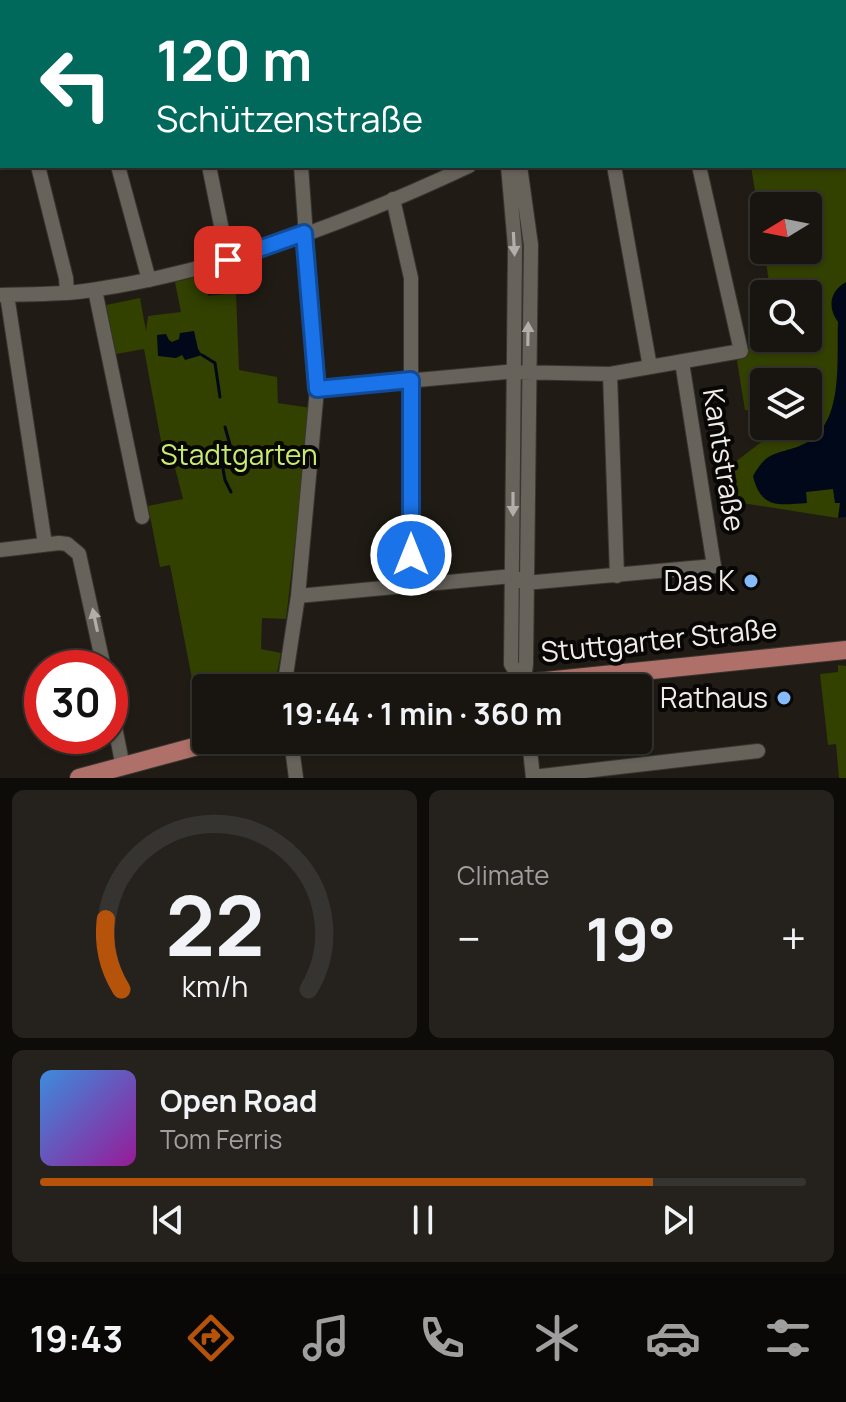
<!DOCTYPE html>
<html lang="en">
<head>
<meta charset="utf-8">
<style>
  :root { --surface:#181510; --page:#25221e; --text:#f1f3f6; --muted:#9f9f9f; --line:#363430; --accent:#b45309 }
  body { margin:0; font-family:Manrope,sans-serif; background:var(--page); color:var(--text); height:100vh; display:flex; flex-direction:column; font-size:30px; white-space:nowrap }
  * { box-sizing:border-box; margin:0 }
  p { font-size:26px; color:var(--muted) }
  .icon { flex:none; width:44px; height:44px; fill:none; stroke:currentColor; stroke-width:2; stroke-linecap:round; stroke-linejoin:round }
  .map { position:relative; height:778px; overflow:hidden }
  .side { display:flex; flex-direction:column; gap:12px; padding:12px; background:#0d0c09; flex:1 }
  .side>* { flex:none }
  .hud { position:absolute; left:0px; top:0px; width:846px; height:168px; box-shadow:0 2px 6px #0004,0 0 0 2px var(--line); background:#00695c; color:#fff; overflow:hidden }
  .needle { width:52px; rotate:260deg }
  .tools { position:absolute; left:750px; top:192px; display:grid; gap:16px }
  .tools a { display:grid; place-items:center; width:72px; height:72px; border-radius:8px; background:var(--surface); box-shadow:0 2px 6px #0004,0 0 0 2px var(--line); font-size:40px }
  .speed { position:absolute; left:24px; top:650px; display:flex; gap:16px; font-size:40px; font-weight:700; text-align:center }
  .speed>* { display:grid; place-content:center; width:104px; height:104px; border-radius:50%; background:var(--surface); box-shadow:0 2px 6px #0004,0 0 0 2px var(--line); line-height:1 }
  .speed .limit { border:12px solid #d22; background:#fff; color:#111 }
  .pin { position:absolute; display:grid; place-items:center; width:68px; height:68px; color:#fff; margin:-34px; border-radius:16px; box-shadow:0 4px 12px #0006 }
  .me { position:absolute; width:88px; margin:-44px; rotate:0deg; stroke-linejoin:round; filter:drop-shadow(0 0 6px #0008) }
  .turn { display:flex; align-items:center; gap:28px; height:168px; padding:0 24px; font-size:36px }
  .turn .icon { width:104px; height:104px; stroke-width:2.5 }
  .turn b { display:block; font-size:56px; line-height:68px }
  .big { font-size:60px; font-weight:700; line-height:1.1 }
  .side .tile { flex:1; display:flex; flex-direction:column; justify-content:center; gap:12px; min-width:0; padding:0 28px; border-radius:12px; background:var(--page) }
  .side .dial { align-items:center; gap:0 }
  .dial svg { height:208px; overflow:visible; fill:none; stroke:var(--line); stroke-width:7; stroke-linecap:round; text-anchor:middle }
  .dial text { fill:var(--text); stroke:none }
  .song { display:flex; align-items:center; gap:24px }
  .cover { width:96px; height:96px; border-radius:12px; background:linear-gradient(135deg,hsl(210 70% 55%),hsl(300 70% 35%)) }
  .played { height:8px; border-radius:4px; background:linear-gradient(90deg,var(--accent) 80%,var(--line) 80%) }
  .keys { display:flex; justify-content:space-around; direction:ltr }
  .heat { display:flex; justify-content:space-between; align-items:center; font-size:44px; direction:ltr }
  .side .tiles { flex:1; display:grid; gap:12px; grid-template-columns:1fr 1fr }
  .tile:last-child { grid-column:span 2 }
  .trip { position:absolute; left:192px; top:674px; width:460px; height:80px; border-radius:8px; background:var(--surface); box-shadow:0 2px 6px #0004,0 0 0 2px var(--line); font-weight:700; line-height:80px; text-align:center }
  .menu { display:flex; height:128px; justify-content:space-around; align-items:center; background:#0a0806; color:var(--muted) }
  .menu .icon { width:56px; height:56px }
  .menu .current { color:var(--accent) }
  .menu b { font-size:36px; color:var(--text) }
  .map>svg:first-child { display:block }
  .green { fill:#324000 }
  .water { fill:#00081a }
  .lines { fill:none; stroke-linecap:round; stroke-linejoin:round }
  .stream { stroke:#00081a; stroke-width:3 }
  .minor-casing { stroke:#383531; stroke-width:16 }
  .major-casing { stroke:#383531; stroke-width:20 }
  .minor { stroke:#67625a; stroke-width:14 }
  .major { stroke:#ae7068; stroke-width:18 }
  .oneway { fill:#b2aea9 }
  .route-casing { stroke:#114b97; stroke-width:20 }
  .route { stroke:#1a73e8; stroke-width:14 }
  .poi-dot { fill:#86bbfb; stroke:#080705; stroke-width:3 }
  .labels { text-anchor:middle; stroke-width:8; stroke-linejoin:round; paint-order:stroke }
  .park-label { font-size:28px; fill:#c8eb6f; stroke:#080705 }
  .street-label { font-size:28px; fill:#f0ede9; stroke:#080705 }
  .poi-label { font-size:28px; fill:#f0ede9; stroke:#080705; text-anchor:end }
</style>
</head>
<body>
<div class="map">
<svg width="846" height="778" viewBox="0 0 846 778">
  <rect width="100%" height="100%" fill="#201c15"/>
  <!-- green -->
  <path class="green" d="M794,0H846V517L838,518L736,502L730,466L773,433L772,426H808V382H764V411L745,410L737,361L764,332V338H808V294H771L764,250H808V206H764V248L751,166H844V2Z
    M205,275L208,296L236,293L239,370L277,377L278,403L311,408L286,619L262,618L261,649L281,653L274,688H218L214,675L192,679L170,565L160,567L148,506L183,499L171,452L162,446L144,349L116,354L106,305L140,298L146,331L148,316L181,312L175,282Z
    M838,665L846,666V778H839L836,744L828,745L820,674L838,672Z"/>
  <!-- water -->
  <path class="water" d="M846,282V517L838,518L840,503H835L833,489L806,492L807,503C778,505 761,509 753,476C767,452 773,455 797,447C846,431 836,363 838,322C827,307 830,291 846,282Z
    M194,331L198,349L202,355L185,360L182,355L176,358L158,356L157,335L166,334L169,340L172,342L179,339L180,333Z"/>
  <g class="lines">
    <!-- stream -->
    <path class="stream" d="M202,355L215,363L220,397
      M225,427L231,448L223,469L225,480L231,492"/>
    <defs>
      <path id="minor" d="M5,0V2
        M102,0L103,2
        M200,0V2
        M495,0V2
        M752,0L753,2
        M296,2L297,0
        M605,2L612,0
        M844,16H846
        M38,166L66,278L67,293
        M118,166L149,280
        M209,166L228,260
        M508,166L515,247L511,664L523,683
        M520,166L531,245L526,664L523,688
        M614,166L650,367
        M393,199L411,278V584
        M95,290L142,517
        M0,295C32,294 66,295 98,289C224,270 354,220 469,166
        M7,295L45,544
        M610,374L617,576
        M317,389L506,372L610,374L741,351L699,166
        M0,550L59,543L67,544L79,554L104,668
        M298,596L512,576L525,583L714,566L682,362
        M284,688L298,596L317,389L301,166
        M110,702L123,767
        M291,740L296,778
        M529,740L533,778
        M533,777L758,751"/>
      <path id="major" d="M478,688L846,650
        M79,778L220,740"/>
    </defs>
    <!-- minor casing -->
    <use href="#minor" class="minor-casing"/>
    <!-- major casing -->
    <use href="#major" class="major-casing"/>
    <!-- minor -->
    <use href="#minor" class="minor"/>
    <!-- major -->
    <use href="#major" class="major"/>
  </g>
  <!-- one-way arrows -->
  <defs><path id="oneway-solid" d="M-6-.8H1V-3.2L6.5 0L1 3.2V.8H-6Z" transform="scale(2)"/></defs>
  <g class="oneway">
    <use href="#oneway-solid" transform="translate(514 244) rotate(87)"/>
    <use href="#oneway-solid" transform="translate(528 334) rotate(-89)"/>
    <use href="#oneway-solid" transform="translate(513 504) rotate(90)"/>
    <use href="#oneway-solid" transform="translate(95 620) rotate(-102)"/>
  </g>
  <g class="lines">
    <defs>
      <path id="route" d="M228,260L304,233L317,389L411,380V555"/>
    </defs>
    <!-- route casing -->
    <use href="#route" class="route-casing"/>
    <!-- route -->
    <use href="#route" class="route"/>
  </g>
  <!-- markers -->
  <g class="poi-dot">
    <circle cx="751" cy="581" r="8"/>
    <circle cx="784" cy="698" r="8"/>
  </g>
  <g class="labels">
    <!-- park labels -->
    <g class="park-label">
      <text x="239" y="465">Stadtgarten</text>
    </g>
    <!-- street labels -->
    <g class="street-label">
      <text transform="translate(724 460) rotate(81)" y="10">Kantstraße</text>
      <text transform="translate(659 640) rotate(-6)" y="10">Stuttgarter Straße</text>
    </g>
    <!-- poi labels -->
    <g class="poi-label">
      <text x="735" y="591">Das K</text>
      <text x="768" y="708">Rathaus</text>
    </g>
  </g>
</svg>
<div class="tools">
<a><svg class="needle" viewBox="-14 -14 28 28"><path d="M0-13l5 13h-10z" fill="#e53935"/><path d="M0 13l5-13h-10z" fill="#9f9f9f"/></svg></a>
<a><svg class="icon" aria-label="search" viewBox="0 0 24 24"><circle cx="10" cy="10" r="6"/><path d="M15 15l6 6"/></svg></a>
<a><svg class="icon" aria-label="layers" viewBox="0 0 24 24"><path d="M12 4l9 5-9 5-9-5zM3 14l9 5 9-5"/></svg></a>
</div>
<div class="speed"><div class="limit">30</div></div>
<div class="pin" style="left:228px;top:260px;background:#d93025"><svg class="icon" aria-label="arrive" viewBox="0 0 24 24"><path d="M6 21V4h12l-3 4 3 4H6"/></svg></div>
<svg class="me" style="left:411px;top:555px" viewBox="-20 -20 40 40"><circle r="17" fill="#1a73e8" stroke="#fff" stroke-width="3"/><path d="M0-11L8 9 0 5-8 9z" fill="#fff"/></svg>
<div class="trip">19:44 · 1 min · 360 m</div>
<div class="hud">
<div class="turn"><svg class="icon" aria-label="left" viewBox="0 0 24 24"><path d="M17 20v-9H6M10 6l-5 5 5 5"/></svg><div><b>120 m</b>Schützenstraße</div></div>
</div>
</div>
<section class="side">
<div class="tiles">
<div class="tile dial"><svg viewBox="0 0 100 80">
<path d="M14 69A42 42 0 1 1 86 69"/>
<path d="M14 69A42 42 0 0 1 8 42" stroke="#b45309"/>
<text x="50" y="56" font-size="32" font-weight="700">22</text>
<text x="50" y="72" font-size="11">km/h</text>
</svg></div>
<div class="tile"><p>Climate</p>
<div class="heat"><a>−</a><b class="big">19°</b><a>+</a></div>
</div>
<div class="tile">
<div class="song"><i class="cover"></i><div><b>Open Road</b><p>Tom Ferris</p></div></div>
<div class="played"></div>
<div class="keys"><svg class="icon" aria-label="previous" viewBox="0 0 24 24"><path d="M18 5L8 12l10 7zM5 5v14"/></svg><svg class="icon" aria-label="pause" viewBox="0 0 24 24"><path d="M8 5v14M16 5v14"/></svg><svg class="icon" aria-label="next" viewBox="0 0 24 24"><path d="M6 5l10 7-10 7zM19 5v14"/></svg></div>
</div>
</div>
</section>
<nav class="menu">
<b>19:43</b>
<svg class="icon current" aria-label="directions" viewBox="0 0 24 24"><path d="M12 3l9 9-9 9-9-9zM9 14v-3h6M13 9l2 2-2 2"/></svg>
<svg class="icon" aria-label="music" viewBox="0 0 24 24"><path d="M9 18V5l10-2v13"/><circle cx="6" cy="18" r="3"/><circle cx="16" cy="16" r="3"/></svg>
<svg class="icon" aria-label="phone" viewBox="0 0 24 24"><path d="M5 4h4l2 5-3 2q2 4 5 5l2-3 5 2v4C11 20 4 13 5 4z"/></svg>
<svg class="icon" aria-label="climate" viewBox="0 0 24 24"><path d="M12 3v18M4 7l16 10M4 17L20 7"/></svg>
<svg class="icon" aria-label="car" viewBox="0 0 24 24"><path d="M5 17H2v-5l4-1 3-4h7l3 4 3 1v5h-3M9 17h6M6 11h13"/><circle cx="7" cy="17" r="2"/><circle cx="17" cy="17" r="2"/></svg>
<svg class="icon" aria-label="filters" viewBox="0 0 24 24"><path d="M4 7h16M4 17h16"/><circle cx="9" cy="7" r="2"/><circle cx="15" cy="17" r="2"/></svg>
</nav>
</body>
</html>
